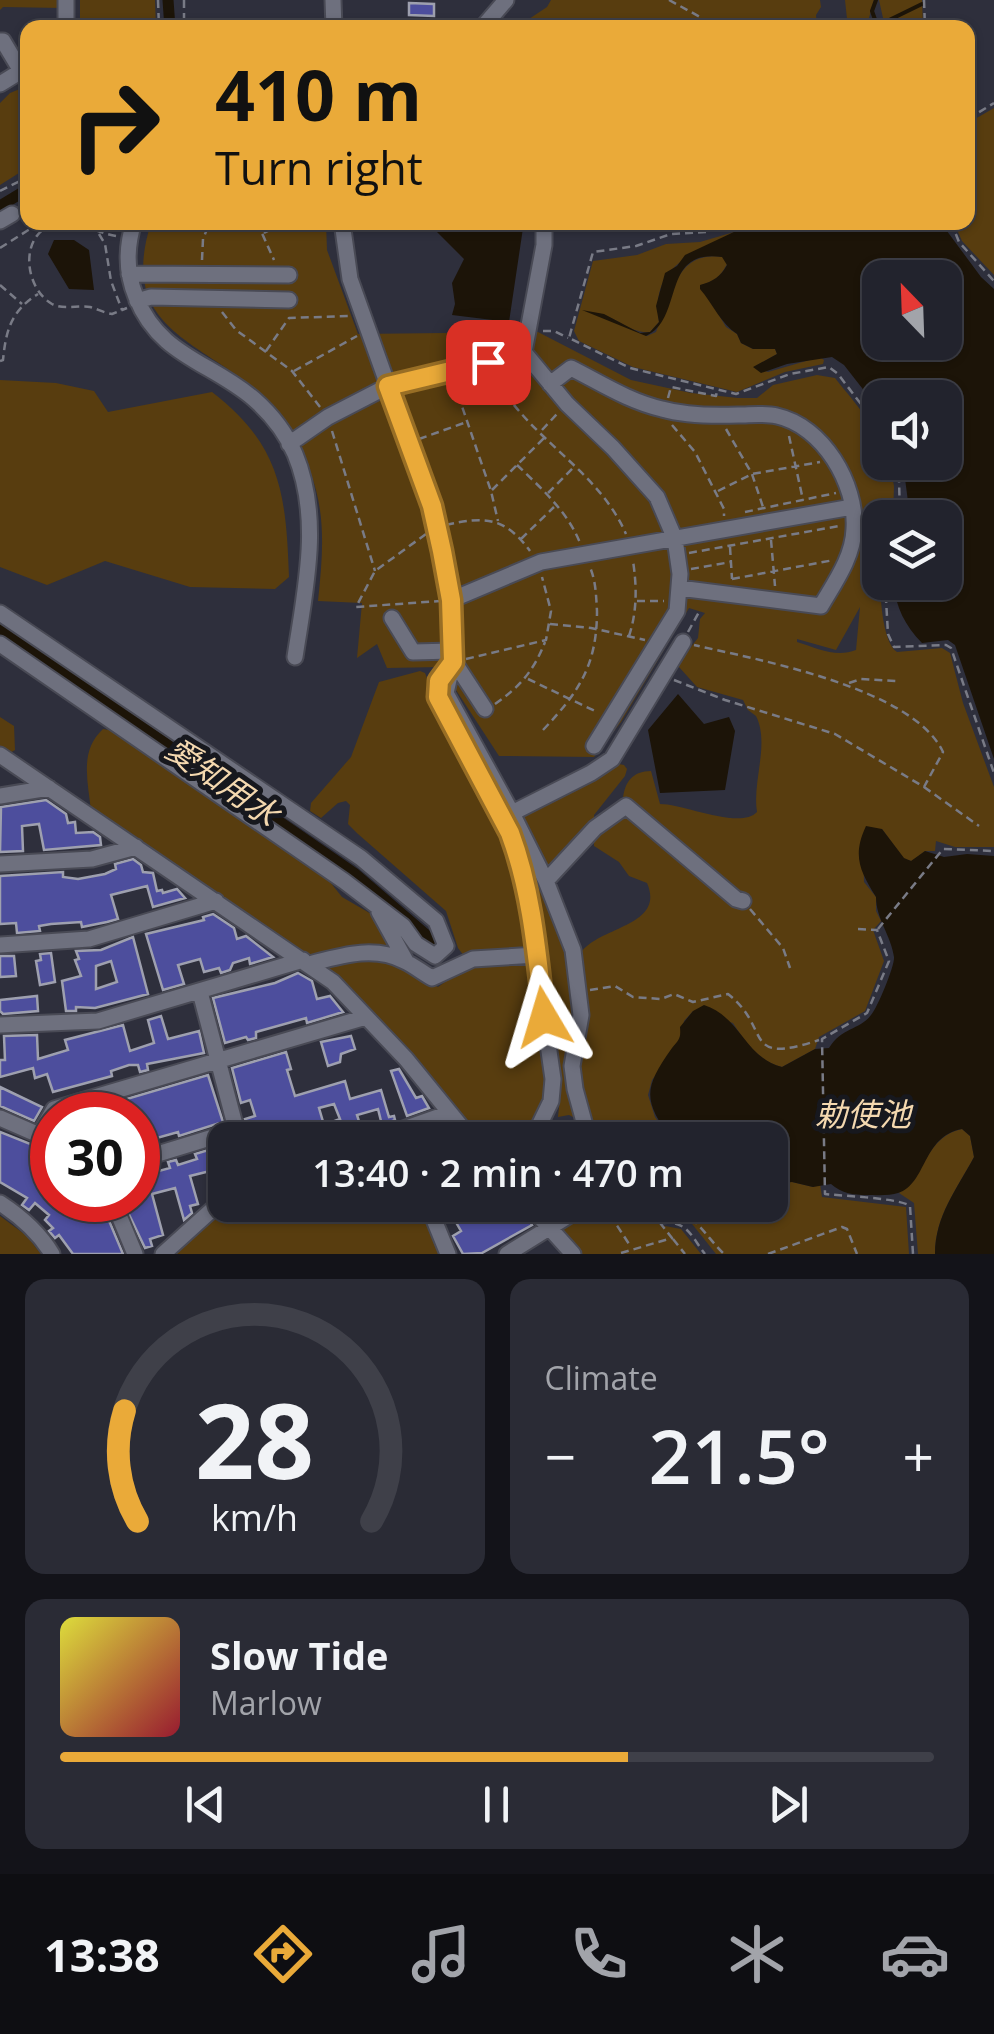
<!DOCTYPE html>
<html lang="en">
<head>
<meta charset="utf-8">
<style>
  :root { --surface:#22232d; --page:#2a2b35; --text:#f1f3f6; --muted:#a2a4aa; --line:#3f4049; --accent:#eaaa39 }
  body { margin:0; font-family:"Open Sans","Noto Sans JP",sans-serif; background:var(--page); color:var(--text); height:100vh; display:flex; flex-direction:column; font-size:38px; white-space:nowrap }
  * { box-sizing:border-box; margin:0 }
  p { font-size:32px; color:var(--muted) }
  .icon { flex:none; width:55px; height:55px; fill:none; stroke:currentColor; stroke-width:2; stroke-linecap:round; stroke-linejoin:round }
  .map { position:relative; height:1254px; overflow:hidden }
  .panel { display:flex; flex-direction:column; gap:25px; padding:25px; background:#131319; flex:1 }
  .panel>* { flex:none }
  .banner { position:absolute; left:20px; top:20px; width:955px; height:210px; border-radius:20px; box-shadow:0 2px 8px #0004,0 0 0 2px var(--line); background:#eaaa39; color:#111; overflow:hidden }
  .needle { width:65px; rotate:337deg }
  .buttons { position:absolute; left:862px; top:260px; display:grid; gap:20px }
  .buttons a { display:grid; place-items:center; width:100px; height:100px; border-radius:20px; background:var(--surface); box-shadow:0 2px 8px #0004,0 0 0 2px var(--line); font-size:50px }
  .speed { position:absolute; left:30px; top:1092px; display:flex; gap:20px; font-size:50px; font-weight:700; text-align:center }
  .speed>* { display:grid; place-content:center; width:130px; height:130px; border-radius:50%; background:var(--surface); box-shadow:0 2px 8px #0004,0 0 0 2px var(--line); line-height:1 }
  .speed .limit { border:15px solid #d22; background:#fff; color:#111 }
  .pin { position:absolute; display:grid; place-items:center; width:85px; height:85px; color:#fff; margin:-42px; border-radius:20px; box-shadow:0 5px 15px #0006 }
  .me { position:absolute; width:110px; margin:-55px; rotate:353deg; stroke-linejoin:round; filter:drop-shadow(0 0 8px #0008) }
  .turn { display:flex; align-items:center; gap:35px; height:210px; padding:0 30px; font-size:45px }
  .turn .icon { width:130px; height:130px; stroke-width:2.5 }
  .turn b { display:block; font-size:70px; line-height:85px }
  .big { font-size:75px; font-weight:600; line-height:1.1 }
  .panel .card { flex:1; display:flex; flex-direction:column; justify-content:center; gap:15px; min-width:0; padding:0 35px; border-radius:20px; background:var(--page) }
  .panel .dial { align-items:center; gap:0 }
  .dial svg { height:260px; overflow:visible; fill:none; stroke:var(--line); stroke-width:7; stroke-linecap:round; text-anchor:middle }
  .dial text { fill:var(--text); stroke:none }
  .song { display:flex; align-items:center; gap:30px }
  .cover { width:120px; height:120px; border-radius:15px; background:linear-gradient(135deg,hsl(60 70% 55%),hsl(350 70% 35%)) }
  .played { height:10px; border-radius:5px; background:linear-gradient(90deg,var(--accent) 65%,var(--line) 65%) }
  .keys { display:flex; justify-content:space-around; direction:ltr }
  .heat { display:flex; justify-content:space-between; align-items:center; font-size:55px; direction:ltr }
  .panel .tiles { flex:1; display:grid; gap:25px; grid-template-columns:1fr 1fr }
  .card:last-child { grid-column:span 2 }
  .trip { position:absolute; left:208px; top:1122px; width:580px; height:100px; border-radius:20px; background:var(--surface); box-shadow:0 2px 8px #0004,0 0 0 2px var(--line); font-weight:600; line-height:100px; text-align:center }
  .dock { display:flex; height:160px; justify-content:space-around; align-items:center; background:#0e0e12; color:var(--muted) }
  .dock .icon { width:70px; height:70px }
  .dock .active { color:var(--accent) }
  .dock b { font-size:45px; color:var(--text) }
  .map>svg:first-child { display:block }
  .green { fill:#583d0f; fill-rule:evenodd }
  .water { fill:#1c1408; fill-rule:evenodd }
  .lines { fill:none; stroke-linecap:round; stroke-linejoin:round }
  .stream { stroke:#1c1408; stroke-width:4 }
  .canal { stroke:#1c1408; stroke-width:11 }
  .building { fill:#4d4e9d; stroke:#9ea0af; stroke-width:2.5; fill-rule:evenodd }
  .minor-casing { stroke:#494a55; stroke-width:19 }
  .path { stroke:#797b86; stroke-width:2.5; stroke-dasharray:8 5; stroke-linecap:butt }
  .minor { stroke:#6e707e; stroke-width:15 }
  .route-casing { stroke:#986e25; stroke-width:25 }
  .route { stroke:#eaaa39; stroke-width:18 }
  .labels { text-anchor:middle; stroke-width:10; stroke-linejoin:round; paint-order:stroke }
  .water-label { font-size:32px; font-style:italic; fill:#f4d8af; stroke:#17181e }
</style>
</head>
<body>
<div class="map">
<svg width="994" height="1254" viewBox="0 0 994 1254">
  <rect width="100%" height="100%" fill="#2e2f3c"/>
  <!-- green -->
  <path class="green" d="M0,0H62L63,8L3,7L0,10Z
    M80,0H155L156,27H80Z
    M551,0H820L821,7L816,15L817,27H517L547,7Z
    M845,0H874L867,25L857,27L847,19Z
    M879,0H922L923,27H885Z
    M27,86V168L0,185V103L10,93Z
    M994,108V275L962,241L954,223L968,222V123Z
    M151,223H326L327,250L358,334L538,332L631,380L691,393L738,398H757L773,385L817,375L835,378C856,405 880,427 880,462L890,465L894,486L893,517L880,518C880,545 875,637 897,652L942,648L950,653L963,703L994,787V847H955L936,841L935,851H925L912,861L904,859L882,829L863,838L864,882L876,897V911L881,921L873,930L884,961L865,1011L819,1037L815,1049L782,1067C760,1062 745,1042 733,1023L693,1011L684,1021L681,1040L652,1080L648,1095L655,1117L672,1140H593L578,1078L580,954C598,926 666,927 647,883L629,876L619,862L594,846V838L629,811L742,903L752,899L750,896L745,898L623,800C624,782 633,771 651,771L660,804C684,804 740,830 757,812C752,781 770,744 756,716L748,710L743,700L697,687L679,667L678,663L698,638L700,619L705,613L689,608L621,722L594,757L499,756L441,667L387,668L377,644L357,658L362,603L318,601C325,536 327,490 290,432C283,422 277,409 268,401C206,340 116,333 151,223ZM860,607L856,650C836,658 817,648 797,642V639L836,650Z
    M581,223H690L620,231Z
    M734,232C694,256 650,263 659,322L650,332C628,334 613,313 593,313L647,336L656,332C672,299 674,250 723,257L727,264C720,277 715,281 701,285L726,327L737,334L741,343L753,349H775L777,354L754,367L768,372L820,357L824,360L823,364L785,372L737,392L633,367L579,341L574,331L593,261L637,255L666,244L700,242Z
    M0,380L56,383L94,391L108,412L212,392C281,445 286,494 289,577L275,589L190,587L105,561L47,585L0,567Z
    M420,671L425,673L439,708L493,809L515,857L528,951L464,956L458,948L446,911L358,834L348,824L350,805L346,801L338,803L321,818L310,811L311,803L351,757L379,682Z
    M0,717L14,726L15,750L10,753L0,746Z
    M103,729L120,732L287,848L330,882L342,897L373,915L399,957L311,961L91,811C88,781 79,751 103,729Z
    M613,763L624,765L627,769L625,776L594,815V824L548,875L519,817Z
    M511,816L547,889L575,980L577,1119L569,1115L558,1117L561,1088L542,922L528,865Z
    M364,955L407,969L438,987L467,966L529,960C535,998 560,1091 534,1121C521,1134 491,1132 473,1133L316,965Z
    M962,1129L970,1136L974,1157C957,1189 935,1216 935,1254H918L914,1203L899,1193C925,1175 927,1136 962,1129Z
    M792,1182L813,1187L820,1184L822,1197L906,1207L909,1254H716L677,1205H770V1184Z
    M225,1205H422L443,1254H171Z
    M622,1205H639L660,1225L681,1229L701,1254H582L561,1231L590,1210Z
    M0,1216L27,1236L41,1254H0Z"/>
  <!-- water -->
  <path class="water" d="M428,223H513L523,228L509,322L452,315L455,304L452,283L464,259Z
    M941,223L981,277L994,289V759L955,645L948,640L922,643C905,626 896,607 893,583L945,582V518L910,517L903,463L945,462V398H880V411L844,365L832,357L787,364L761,373L753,367L777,354L775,349H753L741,343L737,334C721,324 713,304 700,289V285C714,281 720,277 727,265L722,257C660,248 685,318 646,336L582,310L604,314L640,333L650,332L659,322L656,306L665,273L677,266L685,255L753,223ZM880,278H945V342H880Z
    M54,240H74L89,250L94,290L69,289L48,254Z
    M678,694L704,724L729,717L735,731L725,790L660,793L648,730Z
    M866,826L882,829L904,858L911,861L925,851L944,857L967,854L994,856V1254H935C935,1216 957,1189 974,1157L970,1136L962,1129C922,1136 927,1184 898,1193C890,1196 876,1195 867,1195C853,1195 841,1193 831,1184L813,1187L792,1182L770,1184V1140H672C643,1100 643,1089 672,1048C679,1039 681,1039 680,1027L693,1011L704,1005C741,1017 745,1058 782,1067L815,1049L829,1048C842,1027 860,1030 871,1015C878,1007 895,965 894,957C891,935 876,919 876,897C860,871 852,856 866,826Z"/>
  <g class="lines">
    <!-- stream -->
    <path class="stream" d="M876,0L872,11L878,28
      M879,25L922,4"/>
    <!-- canal -->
    <path class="canal" d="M168,0L170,28
      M0,206L28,189
      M0,629L354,873L438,945"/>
  </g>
  <!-- building -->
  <path class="building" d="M409,3L434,4V16L409,15Z
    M46,800L66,814L68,823L75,822L76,833L93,832L100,837L101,845L44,850L39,824L22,826L23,851L0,852L1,807Z
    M133,859L141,865L143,872L153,873L157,891L162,890L163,893L177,889L185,898L153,907L147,886L111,895L118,919L107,922L82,927L81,922L51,924L39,926L40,931L17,933L16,923L0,924V876L63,872V877L78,879L105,874L116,869L115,864Z
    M213,914L234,928L237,939L246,936L273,957L250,964L249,958L233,963L230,970L221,973L219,968L204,972L200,959L178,965L184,984L163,990L146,934L204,920L203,917Z
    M133,937L148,994L95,1008L76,1007V1011H66L62,981L81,976L75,960L79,959L76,951L101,950ZM111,961L117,982L96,989V966Z
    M51,953L55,982L40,985L36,961L41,960L40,954Z
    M0,956H14L16,976L0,977Z
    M298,973L312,981L317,999L330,996L343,1012L307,1023L306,1018L256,1032V1038L248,1040L246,1037L225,1043L213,998L275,983Z
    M37,996L38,1011L3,1014L0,1011V1000Z
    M161,1016L168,1039L199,1031L204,1053L147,1064L148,1070L140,1072L138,1065H129L111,1071L112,1076L53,1092L47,1074L35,1078L33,1068L0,1077V1060H5L4,1036L37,1035L38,1059L68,1050L65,1040L123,1025L130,1051L154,1043L148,1020Z
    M351,1036L355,1049L341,1054L340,1062L328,1066L321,1042Z
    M286,1052L291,1069L287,1070L295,1096L345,1081L350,1099L381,1090L389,1117L394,1116L395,1120L382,1125L378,1109L357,1115L363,1134L354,1138L352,1131L322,1140H275L274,1136L253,1140L245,1119L255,1116L250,1100L241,1103L232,1068ZM334,1104L340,1119L324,1125L319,1108Z
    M399,1069L416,1098L422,1096L429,1108L407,1116L391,1071Z
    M208,1075L223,1122L179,1136L178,1132L153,1139L155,1143L141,1147L138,1144V1115H99L96,1108Z
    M0,1087L42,1107L34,1121L0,1106Z
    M0,1132L33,1145L52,1157V1179L43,1190L52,1200H89L110,1223L123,1254H73L59,1235L55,1238L49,1231L53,1228L45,1220L49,1215L35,1203L29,1210L22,1205L27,1198L0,1182Z
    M225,1145V1187L219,1189L214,1170L190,1176L198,1204L190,1206L192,1213L184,1220L175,1188L152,1194L163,1235L150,1239L152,1246L145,1248L124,1204L139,1200L138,1171L147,1169L148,1174L170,1168L168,1162L176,1160L178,1165L197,1159L195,1154Z
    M446,1205H473L479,1216L500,1205H518L532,1225L482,1253L463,1254L453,1236L461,1231Z"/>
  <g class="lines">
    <defs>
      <path id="minor" d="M333,0L334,28
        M66,28V0
        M482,28L506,0
        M0,41H3L21,71
        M0,84L26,68
        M0,221L12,214
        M134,222C126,247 126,273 136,297C159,356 211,362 254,399C271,414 286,433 295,454C322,519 305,590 295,657
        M342,222L350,279L431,506L451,600
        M544,222V245L524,352L567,404L613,448L657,497L675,539L680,574L677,611L594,746
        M129,274L289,275
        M137,301L151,297L289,300
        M550,384L571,368C601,383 628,401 662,409C687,416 713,416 738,415C750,415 765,413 777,416C823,426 857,484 854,529C853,557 835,582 821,606L679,588
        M289,444L328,417L388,386L524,352
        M0,613L361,858L436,921L446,946L435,956L416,944L403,926L344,881L0,644
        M392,618L413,652L452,651L451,600L541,562L852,507
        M453,660L485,709
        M453,662L446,693L512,813L546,881L573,950L581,1015L572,1066L575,1089L589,1140
        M452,723L510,833L523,870L553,1079L551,1101L534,1136
        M0,755L333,982L406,1059L472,1140
        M0,796L49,788
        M512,813L591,773L612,759L683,642
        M0,864L92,859L136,847
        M546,881L595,828L626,806L736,899L743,901
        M379,912L406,961
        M0,945L89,939L216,901
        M309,964C340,956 374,945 404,961C413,965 423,973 432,978L473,959L536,955
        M200,992L239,1140
        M0,1025L98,1021L303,960
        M0,1118L39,1135L52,1146
        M39,1135L54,1109L366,1017
        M372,1140L449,1113
        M138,1160L236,1130
        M108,1200L120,1218L135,1254
        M0,1203C20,1216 40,1234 52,1254
        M428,1205L448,1254
        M529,1205L573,1254
        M163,1254L225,1198
        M507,1254L586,1205"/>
    </defs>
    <!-- minor casing -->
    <use href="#minor" class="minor-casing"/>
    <!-- path -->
    <path class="path" d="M158,0L159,28
      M184,0V28
      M669,0L702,18L707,28
      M924,0L925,28
      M968,119L994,103
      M0,191L28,177
      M257,222L274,260
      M730,222L706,232L671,234L636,246L593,252L569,338L630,368L736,394L790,374L829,367L838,374L880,429
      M951,222L959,242L994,281
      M264,233L286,222
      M99,234L105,244L111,281L122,310
      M116,236C96,233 78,219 56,224C19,232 23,287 52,304C63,310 78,305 90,307C97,309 105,313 112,314L127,308
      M0,248L41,222
      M202,260L203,239L210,222
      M0,285L22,304
      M222,312L236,330L292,371L320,407
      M543,331H554L568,338
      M266,351L289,318L351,316
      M0,361L3,360C6,330 11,311 38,294
      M294,371L357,336
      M493,372C524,437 597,467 626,534
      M454,383L491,491L498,521
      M668,398L671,387L716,396L717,391
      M672,425L695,452L724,509V516
      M726,429L752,474L763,507
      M542,430L557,414
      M332,431L375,571
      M789,436L803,500
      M419,439L464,423
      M895,462L899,479L900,518
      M517,465C541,488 568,512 580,543
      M492,490L546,436
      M718,491L752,474L820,462
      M548,493L574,467
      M745,512L836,493
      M446,525C485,516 505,517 530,551
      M426,534L375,571L356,607L440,601
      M521,539L554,507
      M771,540L775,586
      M730,547L732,579
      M689,553L839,526
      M691,569L731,562
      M732,579L834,560
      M885,582L888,634L894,647L946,645L951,648L994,773
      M637,601H664
      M550,624L591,628L645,640
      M688,632L699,612
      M629,636C637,612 637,587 633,561
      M466,659L546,640L551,611L542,577
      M528,679L597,712
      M674,680L725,700L835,734L924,787L943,752C913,688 759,660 694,645
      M849,683L861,679L897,681
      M495,704C521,686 534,670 545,642
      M543,730C579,692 597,665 597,611C596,595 596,580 589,565
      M924,787L979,826
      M750,909L783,948L790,968
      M858,929L877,930L889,961L867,1013L822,1039L825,1194C842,1196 900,1198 910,1206L913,1254
      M878,929L943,849L994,851
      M590,990L615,986L633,997L661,999L674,994L693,1002L728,994C773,1029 740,1066 819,1040
      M645,1205L652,1212C686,1197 702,1233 724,1254
      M599,1207L616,1224L631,1247
      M662,1223C688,1220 692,1238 705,1254
      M673,1239L685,1254
      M621,1253L672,1238L653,1214
      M768,1254L842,1227L847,1229L857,1254"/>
    <!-- minor -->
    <use href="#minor" class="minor"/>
  </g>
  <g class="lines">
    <defs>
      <path id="route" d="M488,362L388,386L432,506L442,551L451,600L453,662L439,681L438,697L510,833C532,892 537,955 544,1017"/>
    </defs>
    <!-- route casing -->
    <use href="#route" class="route-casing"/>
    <!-- route -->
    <use href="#route" class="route"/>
  </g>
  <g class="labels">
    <!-- water labels -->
    <g class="water-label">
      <text transform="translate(222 782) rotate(35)" y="11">愛知用水</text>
      <text x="863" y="1126">勅使池</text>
    </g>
  </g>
</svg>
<div class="buttons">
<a><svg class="needle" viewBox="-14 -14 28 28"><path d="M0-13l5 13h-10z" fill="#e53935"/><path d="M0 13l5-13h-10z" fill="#a2a4aa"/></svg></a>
<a><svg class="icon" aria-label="sound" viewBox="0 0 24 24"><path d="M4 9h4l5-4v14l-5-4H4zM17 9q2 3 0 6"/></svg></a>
<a><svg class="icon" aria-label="layers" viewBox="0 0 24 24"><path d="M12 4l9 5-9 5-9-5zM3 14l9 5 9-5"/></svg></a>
</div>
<div class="speed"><div class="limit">30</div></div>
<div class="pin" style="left:488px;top:362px;background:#d93025"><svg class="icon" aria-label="arrive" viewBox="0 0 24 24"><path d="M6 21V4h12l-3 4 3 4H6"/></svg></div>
<svg class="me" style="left:544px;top:1017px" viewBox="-20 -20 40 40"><path d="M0-17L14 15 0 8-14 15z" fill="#eaaa39" stroke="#fff" stroke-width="4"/></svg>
<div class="trip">13:40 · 2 min · 470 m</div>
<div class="banner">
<div class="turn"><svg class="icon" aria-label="right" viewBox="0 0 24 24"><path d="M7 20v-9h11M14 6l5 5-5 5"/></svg><div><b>410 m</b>Turn right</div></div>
</div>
</div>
<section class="panel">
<div class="tiles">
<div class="card dial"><svg viewBox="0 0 100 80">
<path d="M14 69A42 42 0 1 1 86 69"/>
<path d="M14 69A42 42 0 0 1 10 35" stroke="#eaaa39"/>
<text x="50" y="56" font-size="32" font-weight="700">28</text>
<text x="50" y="72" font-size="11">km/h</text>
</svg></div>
<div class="card"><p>Climate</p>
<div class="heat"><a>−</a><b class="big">21.5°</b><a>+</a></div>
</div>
<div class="card">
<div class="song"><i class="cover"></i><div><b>Slow Tide</b><p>Marlow</p></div></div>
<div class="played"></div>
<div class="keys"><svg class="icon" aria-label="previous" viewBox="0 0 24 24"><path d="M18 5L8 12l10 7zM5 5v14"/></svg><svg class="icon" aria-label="pause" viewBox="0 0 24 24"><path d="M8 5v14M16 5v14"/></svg><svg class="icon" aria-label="next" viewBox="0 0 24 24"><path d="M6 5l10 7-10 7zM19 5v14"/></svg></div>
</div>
</div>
</section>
<nav class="dock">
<b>13:38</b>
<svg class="icon active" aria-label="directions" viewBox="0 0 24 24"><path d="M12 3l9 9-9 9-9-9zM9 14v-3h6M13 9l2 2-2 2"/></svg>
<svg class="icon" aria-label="music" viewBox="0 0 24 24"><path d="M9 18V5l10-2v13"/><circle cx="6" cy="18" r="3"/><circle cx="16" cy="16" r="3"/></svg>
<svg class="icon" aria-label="phone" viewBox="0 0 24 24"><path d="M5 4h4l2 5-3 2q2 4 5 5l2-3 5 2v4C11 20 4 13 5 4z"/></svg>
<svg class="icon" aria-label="climate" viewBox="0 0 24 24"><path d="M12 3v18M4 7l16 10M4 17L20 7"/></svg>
<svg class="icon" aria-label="car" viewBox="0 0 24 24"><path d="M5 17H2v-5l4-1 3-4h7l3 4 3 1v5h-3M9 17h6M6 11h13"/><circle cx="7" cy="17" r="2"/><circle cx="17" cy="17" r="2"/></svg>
</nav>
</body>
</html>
